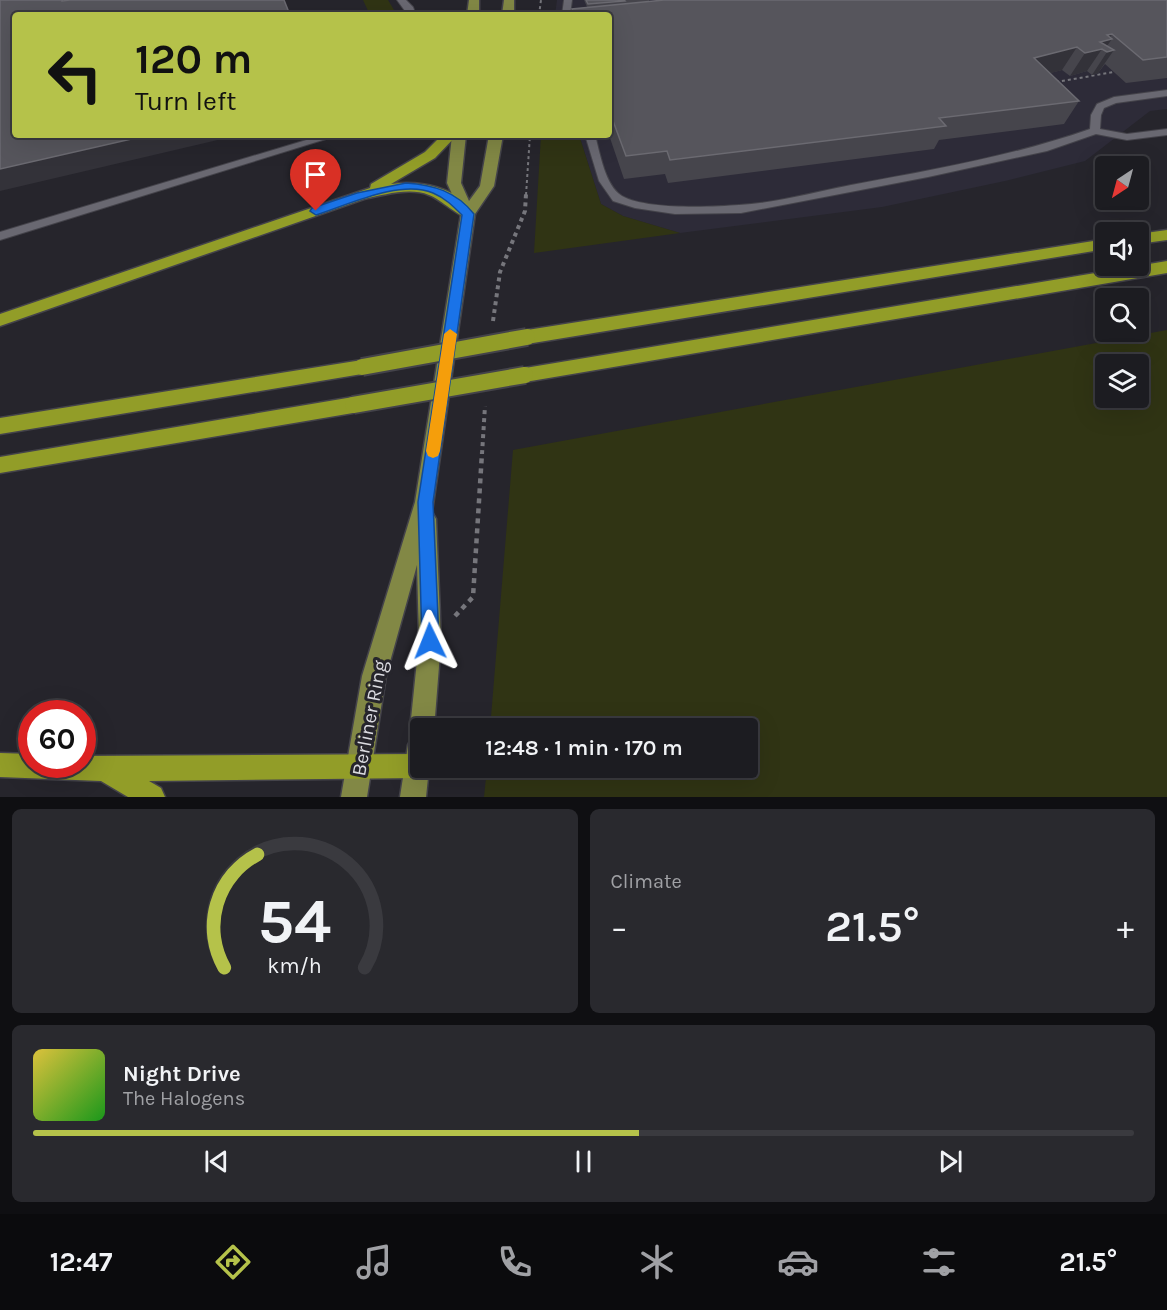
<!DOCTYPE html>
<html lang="en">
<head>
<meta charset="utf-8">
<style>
  :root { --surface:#1c1c21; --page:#29292e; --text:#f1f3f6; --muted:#a0a1a5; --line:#3a3a3f; --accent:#b5c24a }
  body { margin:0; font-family:Karla,sans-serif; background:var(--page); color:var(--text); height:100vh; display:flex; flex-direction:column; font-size:22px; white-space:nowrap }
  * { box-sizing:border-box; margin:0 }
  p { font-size:20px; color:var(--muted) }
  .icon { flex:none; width:33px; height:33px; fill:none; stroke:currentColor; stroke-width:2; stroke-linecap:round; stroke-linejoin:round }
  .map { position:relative; height:797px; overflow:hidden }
  .sheet { display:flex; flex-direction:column; gap:12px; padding:12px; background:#0f0f12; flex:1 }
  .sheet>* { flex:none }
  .banner { position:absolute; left:12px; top:12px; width:600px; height:126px; border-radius:6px; box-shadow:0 6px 24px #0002,0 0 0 2px var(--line); background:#b5c24a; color:#111; overflow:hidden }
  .needle { width:39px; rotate:216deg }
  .fabs { position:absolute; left:1095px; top:156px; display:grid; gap:12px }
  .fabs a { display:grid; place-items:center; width:54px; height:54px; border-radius:6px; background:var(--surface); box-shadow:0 6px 24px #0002,0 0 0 2px var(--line); font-size:30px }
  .speed { position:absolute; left:18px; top:700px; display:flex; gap:12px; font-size:30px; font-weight:700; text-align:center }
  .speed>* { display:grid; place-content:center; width:78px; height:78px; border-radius:50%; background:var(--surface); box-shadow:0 6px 24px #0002,0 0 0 2px var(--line); line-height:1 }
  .speed .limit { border:9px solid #d22; background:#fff; color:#111 }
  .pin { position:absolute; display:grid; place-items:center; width:51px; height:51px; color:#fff; margin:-62px -26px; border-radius:50% 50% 50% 0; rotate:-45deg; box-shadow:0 0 6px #0007 }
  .pin .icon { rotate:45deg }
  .me { position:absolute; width:66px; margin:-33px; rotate:358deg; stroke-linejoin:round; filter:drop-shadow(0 0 4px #0008) }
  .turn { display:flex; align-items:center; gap:21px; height:126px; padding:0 24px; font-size:27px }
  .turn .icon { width:78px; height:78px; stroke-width:2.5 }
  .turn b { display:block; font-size:42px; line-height:51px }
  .big { font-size:45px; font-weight:600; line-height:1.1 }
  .sheet .card { flex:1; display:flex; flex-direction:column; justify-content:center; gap:9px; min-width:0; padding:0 21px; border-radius:9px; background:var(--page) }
  .sheet .dial { align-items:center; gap:0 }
  .dial svg { height:156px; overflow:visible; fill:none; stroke:var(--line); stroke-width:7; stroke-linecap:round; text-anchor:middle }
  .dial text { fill:var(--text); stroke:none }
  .song { display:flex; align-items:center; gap:18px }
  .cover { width:72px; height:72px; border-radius:9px; background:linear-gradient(135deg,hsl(50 70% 55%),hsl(120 70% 35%)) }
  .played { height:6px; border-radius:3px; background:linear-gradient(90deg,var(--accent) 55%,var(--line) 55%) }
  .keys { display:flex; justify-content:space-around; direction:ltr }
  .heat { display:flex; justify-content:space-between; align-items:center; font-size:33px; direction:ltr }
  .sheet .tiles { flex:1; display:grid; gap:12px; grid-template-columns:1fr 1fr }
  .card:last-child { grid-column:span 2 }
  .trip { position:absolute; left:410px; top:718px; width:348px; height:60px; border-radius:6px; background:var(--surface); box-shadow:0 6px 24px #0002,0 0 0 2px var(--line); font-weight:600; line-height:60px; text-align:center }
  .dock { display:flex; height:96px; justify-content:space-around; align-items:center; background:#0b0b0d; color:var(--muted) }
  .dock .icon { width:42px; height:42px }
  .dock .selected { color:var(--accent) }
  .dock b { font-size:27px; color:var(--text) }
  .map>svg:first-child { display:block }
  .built { fill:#2d2b38 }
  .green { fill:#303414; fill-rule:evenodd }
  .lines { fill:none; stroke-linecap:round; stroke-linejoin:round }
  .lane-casing { stroke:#44434a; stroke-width:2 }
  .primary-casing { stroke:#44434a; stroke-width:3 }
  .highway-casing { stroke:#44434a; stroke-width:3 }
  .path-far2 { stroke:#76767c; stroke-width:2; stroke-dasharray:3 3; stroke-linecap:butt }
  .path-far1 { stroke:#76767c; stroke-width:4; stroke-dasharray:4 4; stroke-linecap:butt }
  .path { stroke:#76767c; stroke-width:4.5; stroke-dasharray:5 5; stroke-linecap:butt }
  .lane { fill:#696871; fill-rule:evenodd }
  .primary { fill:#828845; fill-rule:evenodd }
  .highway { fill:#929d28; fill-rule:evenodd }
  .highway-bridge-casing { stroke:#44434a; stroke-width:20; stroke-linecap:butt }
  .highway-bridge { stroke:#929d28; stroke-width:16 }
  .wall { fill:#46454c }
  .shaded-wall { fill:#333239 }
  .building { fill:#56555c; stroke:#6b6a71; stroke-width:1.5 }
  .route { fill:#1a73e8; stroke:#114b97; stroke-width:1.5 }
  .slow { fill:#f59e0b }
  .labels { text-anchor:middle; stroke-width:6; stroke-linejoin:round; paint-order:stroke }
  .near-street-label { font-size:20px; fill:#dbdbe0; stroke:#26252c }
</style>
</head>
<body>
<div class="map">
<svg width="1167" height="797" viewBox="0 0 1167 797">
  <rect width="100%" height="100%" fill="#26252c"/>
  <!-- built -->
  <path class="built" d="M557,0H1167V109L1150,111L1085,161L1005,181L882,207L680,233L623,216L601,204L579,135H609V15H555Z"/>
  <!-- green -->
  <path class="green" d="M363,0H388L397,15H370Z
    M541,135H579L601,204L623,216L680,233L534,253Z
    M1167,330V797H484L487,768H747V729H490L513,450ZM1106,364H1138V398H1106Z"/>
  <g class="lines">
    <defs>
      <path id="lane" d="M397,0H406L413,7L416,15H408Z
        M564,0H572L570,15H562Z
        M1167,90V96L1116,103L1104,108L1101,115L1100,129L1127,134L1167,129V135L1127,140L1096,134L1047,151L928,177L741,213L675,214L635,208L613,201L599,181L585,135H595C600,153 605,186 622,196C647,210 711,207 739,205C776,203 815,192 851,185C932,170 1013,156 1090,129L1091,115L1097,104L1114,97Z
        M323,135H339L0,240V232Z"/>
      <path id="primary" d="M469,0H479V15H467Z
        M504,0H514V15H502Z
        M452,135H466L461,183L469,201L480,186L489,135H503L494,186L475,214L432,512L436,519L441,641L434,729H420V768H429L426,797H400L408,745L413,736L410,729L419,641L417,565L386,676L367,797H341L362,676L415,502L461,214L447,183Z"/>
      <path id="highway" d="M442,135H457L435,158L391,184C421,180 457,187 475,214L473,217C461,221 443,200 429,195C409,187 384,195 364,199L0,326V314L370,188L371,184L425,152Z
        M1167,230V240L1138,244V234Z
        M1106,239V249L527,344L521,342L519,337L521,332L527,330Z
        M1167,261V273L525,382L519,380L516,375L519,370L525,368Z
        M362,360L368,362L371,367L368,372L362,374L0,434V418Z
        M353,397L359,400L362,405L359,410L353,413L0,473V457Z
        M0,753L32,754V765H82V756L418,754H420V768H430L427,775L418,778L149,781L161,788L165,797H128L101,781L0,777Z"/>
    </defs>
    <!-- lane casing -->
    <use href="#lane" class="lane-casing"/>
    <!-- primary casing -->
    <use href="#primary" class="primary-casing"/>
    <!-- highway casing -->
    <use href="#highway" class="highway-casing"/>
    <!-- path-far2 -->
    <path class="path-far2" d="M539,15L541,0
      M1056,82L1114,72
      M526,195L530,135"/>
    <!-- path-far1 -->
    <path class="path-far1" d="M493,321L500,272L525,211L526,194
      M482,454L485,406"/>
    <!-- path -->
    <path class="path" d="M455,616L473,597L482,453"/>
    <!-- lane -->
    <use href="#lane" class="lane"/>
    <!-- primary -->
    <use href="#primary" class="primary"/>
    <!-- highway -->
    <use href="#highway" class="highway"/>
    <defs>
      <path id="highway-bridge" d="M362,367L527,337
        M353,405L525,375"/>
    </defs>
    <!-- highway-bridge casing -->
    <use href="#highway-bridge" class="highway-bridge-casing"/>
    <!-- highway-bridge -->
    <use href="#highway-bridge" class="highway-bridge"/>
  </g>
  <!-- wall -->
  <path class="wall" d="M584,0H649V2L1167,0V78L1126,83L1105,64L1098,73L1092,75L1087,71L1070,76L1062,70L1050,73L1079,101L1064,124L939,140L934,149L668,183L665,174L624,179L609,135V15H572V9L587,7Z"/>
  <!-- shaded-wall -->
  <path class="shaded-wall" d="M1112,34L1109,39H1112L1104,50L1102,49L1087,71L1070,76L1085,53L1107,35Z
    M1077,47L1062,70L1021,81L1034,58Z
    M1114,50L1098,73L1092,75L1107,52Z
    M149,135H239L0,191V169Z"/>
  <!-- building -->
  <path class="building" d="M0,0H62V1L70,0H284L290,15H15V135H149L0,169Z
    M586,0H624L625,1L588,4Z
    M664,0H1167V57L1143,60L1112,34L1107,35L1112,39L1100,42L1114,50L1107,52L1102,49L1085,53L1077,47L1034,58L1079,101L939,118L946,126L670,160L667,151L626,156L609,110V15H574L572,9Z"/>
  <!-- route -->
  <path class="route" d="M406,183C433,185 456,191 474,214L433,502L439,641L436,647L430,650L424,647L422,641L418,502L462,215C453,206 445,198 433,193C400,179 348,205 316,215L310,211L312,208L357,193Z"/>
  <!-- slow -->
  <path class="slow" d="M450,329L457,334L440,451L438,456L433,458L428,456L426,451L444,334Z"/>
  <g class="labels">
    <!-- near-street labels -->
    <g class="near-street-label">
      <text transform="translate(369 718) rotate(-79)" y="7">Berliner Ring</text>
    </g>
  </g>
</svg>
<div class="fabs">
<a><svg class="needle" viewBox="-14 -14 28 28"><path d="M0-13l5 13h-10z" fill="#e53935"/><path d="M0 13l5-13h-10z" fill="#a0a1a5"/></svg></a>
<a><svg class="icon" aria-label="sound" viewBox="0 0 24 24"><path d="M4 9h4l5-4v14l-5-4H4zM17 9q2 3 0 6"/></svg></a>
<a><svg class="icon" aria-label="search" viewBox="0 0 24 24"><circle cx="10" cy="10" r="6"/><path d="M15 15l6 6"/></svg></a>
<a><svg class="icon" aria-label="layers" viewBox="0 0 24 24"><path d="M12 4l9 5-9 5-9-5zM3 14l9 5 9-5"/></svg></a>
</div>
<div class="speed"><div class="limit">60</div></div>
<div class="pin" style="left:316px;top:211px;background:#d93025"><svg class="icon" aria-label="arrive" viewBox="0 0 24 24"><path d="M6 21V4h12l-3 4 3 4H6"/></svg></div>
<svg class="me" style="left:430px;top:641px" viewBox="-20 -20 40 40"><path d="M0-17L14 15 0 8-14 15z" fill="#1a73e8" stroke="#fff" stroke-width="4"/></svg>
<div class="trip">12:48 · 1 min · 170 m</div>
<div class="banner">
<div class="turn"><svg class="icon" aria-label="left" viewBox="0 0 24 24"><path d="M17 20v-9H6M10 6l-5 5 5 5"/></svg><div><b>120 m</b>Turn left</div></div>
</div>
</div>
<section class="sheet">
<div class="tiles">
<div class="card dial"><svg viewBox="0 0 100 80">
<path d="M14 69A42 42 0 1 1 86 69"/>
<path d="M14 69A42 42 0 0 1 31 11" stroke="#b5c24a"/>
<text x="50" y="56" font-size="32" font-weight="700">54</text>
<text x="50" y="72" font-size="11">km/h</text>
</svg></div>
<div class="card"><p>Climate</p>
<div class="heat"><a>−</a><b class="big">21.5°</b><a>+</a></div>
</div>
<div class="card">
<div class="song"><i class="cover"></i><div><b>Night Drive</b><p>The Halogens</p></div></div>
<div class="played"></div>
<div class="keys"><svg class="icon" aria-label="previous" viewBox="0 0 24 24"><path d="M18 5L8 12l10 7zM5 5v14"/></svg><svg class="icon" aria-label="pause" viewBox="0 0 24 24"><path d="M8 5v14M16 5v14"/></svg><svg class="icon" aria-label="next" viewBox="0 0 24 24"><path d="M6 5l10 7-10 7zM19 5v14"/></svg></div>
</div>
</div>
</section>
<nav class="dock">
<b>12:47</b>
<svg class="icon selected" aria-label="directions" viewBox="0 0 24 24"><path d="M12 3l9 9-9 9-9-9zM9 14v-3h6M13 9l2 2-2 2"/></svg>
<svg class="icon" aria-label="music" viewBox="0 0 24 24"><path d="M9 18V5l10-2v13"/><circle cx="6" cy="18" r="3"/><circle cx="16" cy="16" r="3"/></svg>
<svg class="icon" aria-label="phone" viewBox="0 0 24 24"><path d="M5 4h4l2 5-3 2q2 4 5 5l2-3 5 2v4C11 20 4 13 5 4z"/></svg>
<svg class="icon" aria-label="climate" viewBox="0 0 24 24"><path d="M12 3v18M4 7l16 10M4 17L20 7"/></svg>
<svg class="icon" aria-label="car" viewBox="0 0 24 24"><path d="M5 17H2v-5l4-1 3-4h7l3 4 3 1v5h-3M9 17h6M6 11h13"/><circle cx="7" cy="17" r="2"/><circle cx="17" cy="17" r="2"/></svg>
<svg class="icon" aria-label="filters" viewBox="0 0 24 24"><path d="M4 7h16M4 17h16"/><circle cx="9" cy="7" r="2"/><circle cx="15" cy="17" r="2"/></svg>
<b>21.5°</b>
</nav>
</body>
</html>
